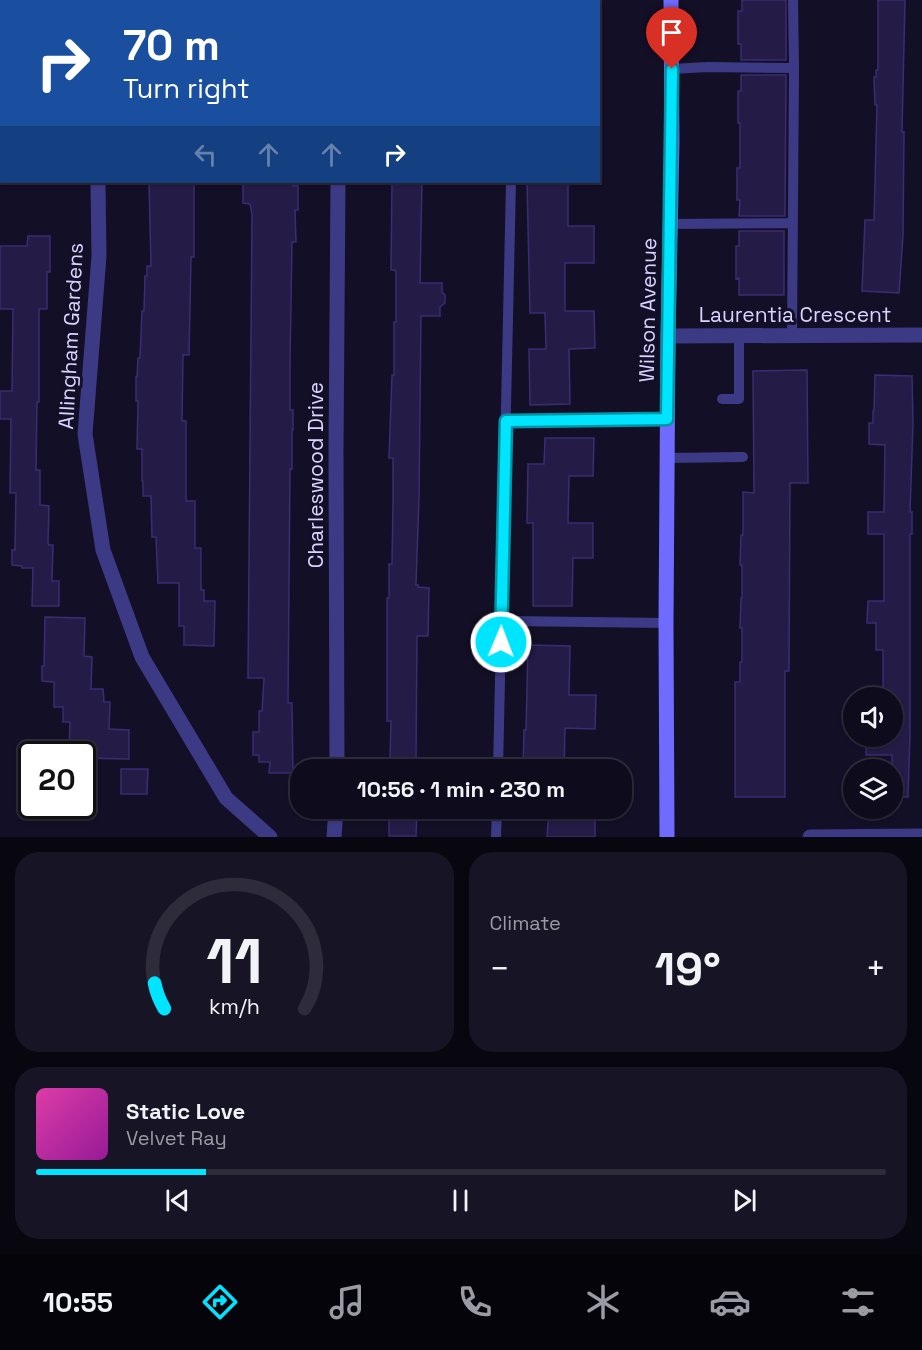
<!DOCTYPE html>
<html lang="en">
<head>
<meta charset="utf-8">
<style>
  :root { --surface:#0e0b1c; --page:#171425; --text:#f1f3f6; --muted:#9b9ba3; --line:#2e2b3b; --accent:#00e5ff }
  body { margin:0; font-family:"Space Grotesk",sans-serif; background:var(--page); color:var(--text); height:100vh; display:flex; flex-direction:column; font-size:22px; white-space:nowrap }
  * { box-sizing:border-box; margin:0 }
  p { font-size:20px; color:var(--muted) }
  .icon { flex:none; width:33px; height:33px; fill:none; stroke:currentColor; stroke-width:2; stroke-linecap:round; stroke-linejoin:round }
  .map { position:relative; height:837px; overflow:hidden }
  .drawer { display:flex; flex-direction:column; gap:15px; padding:15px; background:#08060f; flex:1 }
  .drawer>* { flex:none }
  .banner { position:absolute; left:0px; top:0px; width:600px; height:183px; box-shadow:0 2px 4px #0004,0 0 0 2px var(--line); background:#1a4fa0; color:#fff; overflow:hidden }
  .buttons { position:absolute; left:843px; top:687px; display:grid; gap:12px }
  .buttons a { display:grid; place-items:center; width:60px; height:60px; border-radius:50%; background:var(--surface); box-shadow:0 2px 4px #0004,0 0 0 2px var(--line); font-size:30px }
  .speed { position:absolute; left:18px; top:741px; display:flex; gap:12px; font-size:30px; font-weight:700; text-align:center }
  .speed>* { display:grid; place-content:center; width:78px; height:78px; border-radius:50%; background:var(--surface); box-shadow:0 2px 4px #0004,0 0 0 2px var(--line); line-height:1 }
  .speed .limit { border:3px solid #111; border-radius:9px; background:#fff; color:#111 }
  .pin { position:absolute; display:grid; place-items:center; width:51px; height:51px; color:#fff; margin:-62px -26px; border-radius:50% 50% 50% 0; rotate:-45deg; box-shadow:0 0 6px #0007 }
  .pin .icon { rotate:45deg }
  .me { position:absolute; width:66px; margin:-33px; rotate:1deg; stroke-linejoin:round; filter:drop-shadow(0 0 4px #0008) }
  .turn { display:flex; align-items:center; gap:21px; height:126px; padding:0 24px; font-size:27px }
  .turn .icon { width:78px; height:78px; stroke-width:2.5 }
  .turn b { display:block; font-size:42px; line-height:51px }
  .lanes { display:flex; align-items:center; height:57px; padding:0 24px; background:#0003; justify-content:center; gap:30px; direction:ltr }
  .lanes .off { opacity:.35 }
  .big { font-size:45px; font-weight:600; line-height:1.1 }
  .drawer .card { flex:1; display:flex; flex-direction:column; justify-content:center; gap:9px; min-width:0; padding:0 21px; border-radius:24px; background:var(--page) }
  .drawer .dial { align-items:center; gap:0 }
  .dial svg { height:156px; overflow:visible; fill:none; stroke:var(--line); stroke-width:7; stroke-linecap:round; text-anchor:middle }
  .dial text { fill:var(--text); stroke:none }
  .song { display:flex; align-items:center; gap:18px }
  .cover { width:72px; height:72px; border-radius:9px; background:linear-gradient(135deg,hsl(320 70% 55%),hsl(300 70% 35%)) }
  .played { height:6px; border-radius:3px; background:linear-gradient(90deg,var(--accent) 20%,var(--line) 20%) }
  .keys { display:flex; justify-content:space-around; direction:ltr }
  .heat { display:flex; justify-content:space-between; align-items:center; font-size:33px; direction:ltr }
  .drawer .tiles { flex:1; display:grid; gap:15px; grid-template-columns:1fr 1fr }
  .card:last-child { grid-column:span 2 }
  .trip { position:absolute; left:290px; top:759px; width:342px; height:60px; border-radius:24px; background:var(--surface); box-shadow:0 2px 4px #0004,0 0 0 2px var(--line); font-weight:600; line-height:60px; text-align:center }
  .tabs { display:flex; height:96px; justify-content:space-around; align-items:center; background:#06040b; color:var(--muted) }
  .tabs .icon { width:42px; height:42px }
  .tabs .on { color:var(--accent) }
  .tabs b { font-size:27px; color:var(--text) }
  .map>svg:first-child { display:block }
  .building { fill:#241b47; stroke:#3b2d73; stroke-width:1.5 }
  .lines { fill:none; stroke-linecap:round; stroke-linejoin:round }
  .service { stroke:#3d3a85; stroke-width:10 }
  .minor { stroke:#3d3a85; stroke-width:15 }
  .secondary { stroke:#6f6bff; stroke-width:15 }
  .route-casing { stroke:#0095a6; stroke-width:15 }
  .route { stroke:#00e5ff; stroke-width:10 }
  .labels { text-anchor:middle; stroke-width:6; stroke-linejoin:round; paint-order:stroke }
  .street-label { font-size:21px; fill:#d9d4ff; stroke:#130f26 }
</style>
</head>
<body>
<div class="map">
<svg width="922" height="837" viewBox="0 0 922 837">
  <rect width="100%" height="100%" fill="#130f26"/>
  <!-- building -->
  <path class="building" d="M742,0H786V60H741V44H738V11H742Z
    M878,0H905L902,132H904L903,235L899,293L862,291L865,220H874L877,105H875L874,77H876V70H878Z
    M741,75H786L785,216H739L740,200H737V168H740V123H738V91H741Z
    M149,182H194V257H191L189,355H183L182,421H186V501H195V548H201V590H204V601H215L214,646L184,645V626H179V583H158L156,537H152L151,496H143V481H142V449H137L138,401H136V377H137L138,358H140L142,311H144L145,276H147V266H151Z
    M243,182H293V186H298V210H295L296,242H292L290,363V410H293V430H292V469H290L288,703H292L293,773H269L270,762H259V755H253V732H259V711H262L264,678H248L252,215L250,204L243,203Z
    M392,182H422L420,283H442V292L445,295V303L440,307V316H421L419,498L416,585H418V587L429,588L428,636H417L416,760H390L391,721H387V598H389V564H392L393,504V458H389L392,375H394V322H396V272L395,270H391Z
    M527,182H568V226H594V263H565V311H594L595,348L569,349L570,404L530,405L529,349H546L545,313H530Z
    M739,231H784V295H739V278L736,279V246H739Z
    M28,236H50V272H47V309H39V402H37L36,470H40V505L49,506L48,543L49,545H53L52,581H59V606H32L33,568H22V566L12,565V550H15L16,493H10L11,419H0V391H12L13,309H0V246H27Z
    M807,370L808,483H790L789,671H785V797H735V682H740V662H742V628H740L741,598H742V565H740L741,535H743V492L754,493L753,371Z
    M875,375L912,376L913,423L910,512H912V534H910V735L908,797H892V755H866V736H892V698H883V650H876V623H867L868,601H884V534H868V512H884L885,445L869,444V423H873V411H874Z
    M545,438H594L593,476H569L568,523H593V558H573L572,606H533V523H527L528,464H544Z
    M45,617L85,618L84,656L92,657L91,689H103L104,702H110L109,729L129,730V759L82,758V754H69L70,722H63V707H54V682L42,681V666H44Z
    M528,645L570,646L569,695H596L595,729L565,728L564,770H523L524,730H526Z
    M121,769H148L147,794H121Z
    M549,808H595V837H547Z
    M389,810H417L416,836H389Z"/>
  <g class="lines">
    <!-- service -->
    <path class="service" d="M510,0V2
      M672,69L708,67L794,68
      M670,224L793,223
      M792,336L794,68L793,0
      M722,399H739V335
      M506,421L667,419
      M667,458L743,457
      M501,621L666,623
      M498,770L511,182
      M496,837L497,808"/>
    <!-- minor -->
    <path class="minor" d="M87,0L88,2
      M340,2V0
      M0,102L2,101
      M98,182L99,256L85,434L103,550L142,657L226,798L270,837
      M668,336L922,335
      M337,770L336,451L338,182
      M334,837L336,808
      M810,837L922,836"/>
    <!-- secondary -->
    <path class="secondary" d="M667,837L666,623L668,336L672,141L671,0"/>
  </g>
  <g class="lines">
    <defs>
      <path id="route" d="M501,642L506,421L667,419L672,69"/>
    </defs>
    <!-- route casing -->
    <use href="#route" class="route-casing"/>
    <!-- route -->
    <use href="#route" class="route"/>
  </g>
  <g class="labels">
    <!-- street labels -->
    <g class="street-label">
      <text transform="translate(648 310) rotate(-89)" y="7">Wilson Avenue</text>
      <text x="795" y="322">Laurentia Crescent</text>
      <text transform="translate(71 336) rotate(-87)" y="7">Allingham Gardens</text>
      <text transform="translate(316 475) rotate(-90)" y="7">Charleswood Drive</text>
    </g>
  </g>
</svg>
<div class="buttons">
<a><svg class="icon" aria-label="sound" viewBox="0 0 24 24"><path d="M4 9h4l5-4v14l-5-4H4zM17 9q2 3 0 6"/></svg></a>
<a><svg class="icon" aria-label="layers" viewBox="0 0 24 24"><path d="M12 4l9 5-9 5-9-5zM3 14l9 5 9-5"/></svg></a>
</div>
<div class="speed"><div class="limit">20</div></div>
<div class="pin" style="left:672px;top:69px;background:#d93025"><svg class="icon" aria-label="arrive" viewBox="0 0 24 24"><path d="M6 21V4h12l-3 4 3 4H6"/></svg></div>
<svg class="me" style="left:501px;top:642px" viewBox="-20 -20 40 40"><circle r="17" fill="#00e5ff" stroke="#fff" stroke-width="3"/><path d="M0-11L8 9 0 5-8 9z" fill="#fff"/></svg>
<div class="trip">10:56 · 1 min · 230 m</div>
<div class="banner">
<div class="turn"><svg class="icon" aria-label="right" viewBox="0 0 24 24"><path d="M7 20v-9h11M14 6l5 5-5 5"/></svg><div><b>70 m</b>Turn right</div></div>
<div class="lanes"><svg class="icon off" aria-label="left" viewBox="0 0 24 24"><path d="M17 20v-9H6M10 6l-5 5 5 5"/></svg><svg class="icon off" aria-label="ahead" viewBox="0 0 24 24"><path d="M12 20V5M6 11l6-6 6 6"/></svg><svg class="icon off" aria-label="ahead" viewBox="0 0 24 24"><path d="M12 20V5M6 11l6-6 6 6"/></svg><svg class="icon" aria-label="right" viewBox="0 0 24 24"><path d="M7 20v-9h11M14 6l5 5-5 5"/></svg></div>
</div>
</div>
<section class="drawer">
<div class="tiles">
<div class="card dial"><svg viewBox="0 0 100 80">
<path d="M14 69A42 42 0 1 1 86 69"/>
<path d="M14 69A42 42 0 0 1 9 56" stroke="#00e5ff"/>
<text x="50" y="56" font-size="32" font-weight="700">11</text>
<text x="50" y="72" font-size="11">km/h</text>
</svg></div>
<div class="card"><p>Climate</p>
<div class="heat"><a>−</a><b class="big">19°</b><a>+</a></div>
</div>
<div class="card">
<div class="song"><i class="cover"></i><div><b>Static Love</b><p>Velvet Ray</p></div></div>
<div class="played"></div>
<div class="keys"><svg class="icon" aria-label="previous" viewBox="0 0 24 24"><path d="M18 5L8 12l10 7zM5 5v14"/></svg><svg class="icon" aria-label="pause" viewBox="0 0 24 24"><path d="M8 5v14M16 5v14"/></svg><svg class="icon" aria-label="next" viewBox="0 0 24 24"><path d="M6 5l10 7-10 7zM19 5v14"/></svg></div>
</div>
</div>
</section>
<nav class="tabs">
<b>10:55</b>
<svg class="icon on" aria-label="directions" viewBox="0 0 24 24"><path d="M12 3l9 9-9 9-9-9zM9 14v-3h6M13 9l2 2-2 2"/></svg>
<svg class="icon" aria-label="music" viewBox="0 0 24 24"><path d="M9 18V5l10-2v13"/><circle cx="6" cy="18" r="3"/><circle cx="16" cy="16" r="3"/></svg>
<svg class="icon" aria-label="phone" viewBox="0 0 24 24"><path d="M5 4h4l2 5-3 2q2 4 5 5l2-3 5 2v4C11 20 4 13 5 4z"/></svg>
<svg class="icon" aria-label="climate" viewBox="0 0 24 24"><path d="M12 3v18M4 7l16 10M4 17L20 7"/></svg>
<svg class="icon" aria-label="car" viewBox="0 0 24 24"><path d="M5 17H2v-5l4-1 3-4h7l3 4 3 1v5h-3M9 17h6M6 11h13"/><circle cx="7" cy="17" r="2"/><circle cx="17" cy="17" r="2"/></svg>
<svg class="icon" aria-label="filters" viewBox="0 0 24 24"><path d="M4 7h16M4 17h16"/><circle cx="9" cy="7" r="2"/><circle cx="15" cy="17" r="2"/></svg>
</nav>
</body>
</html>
